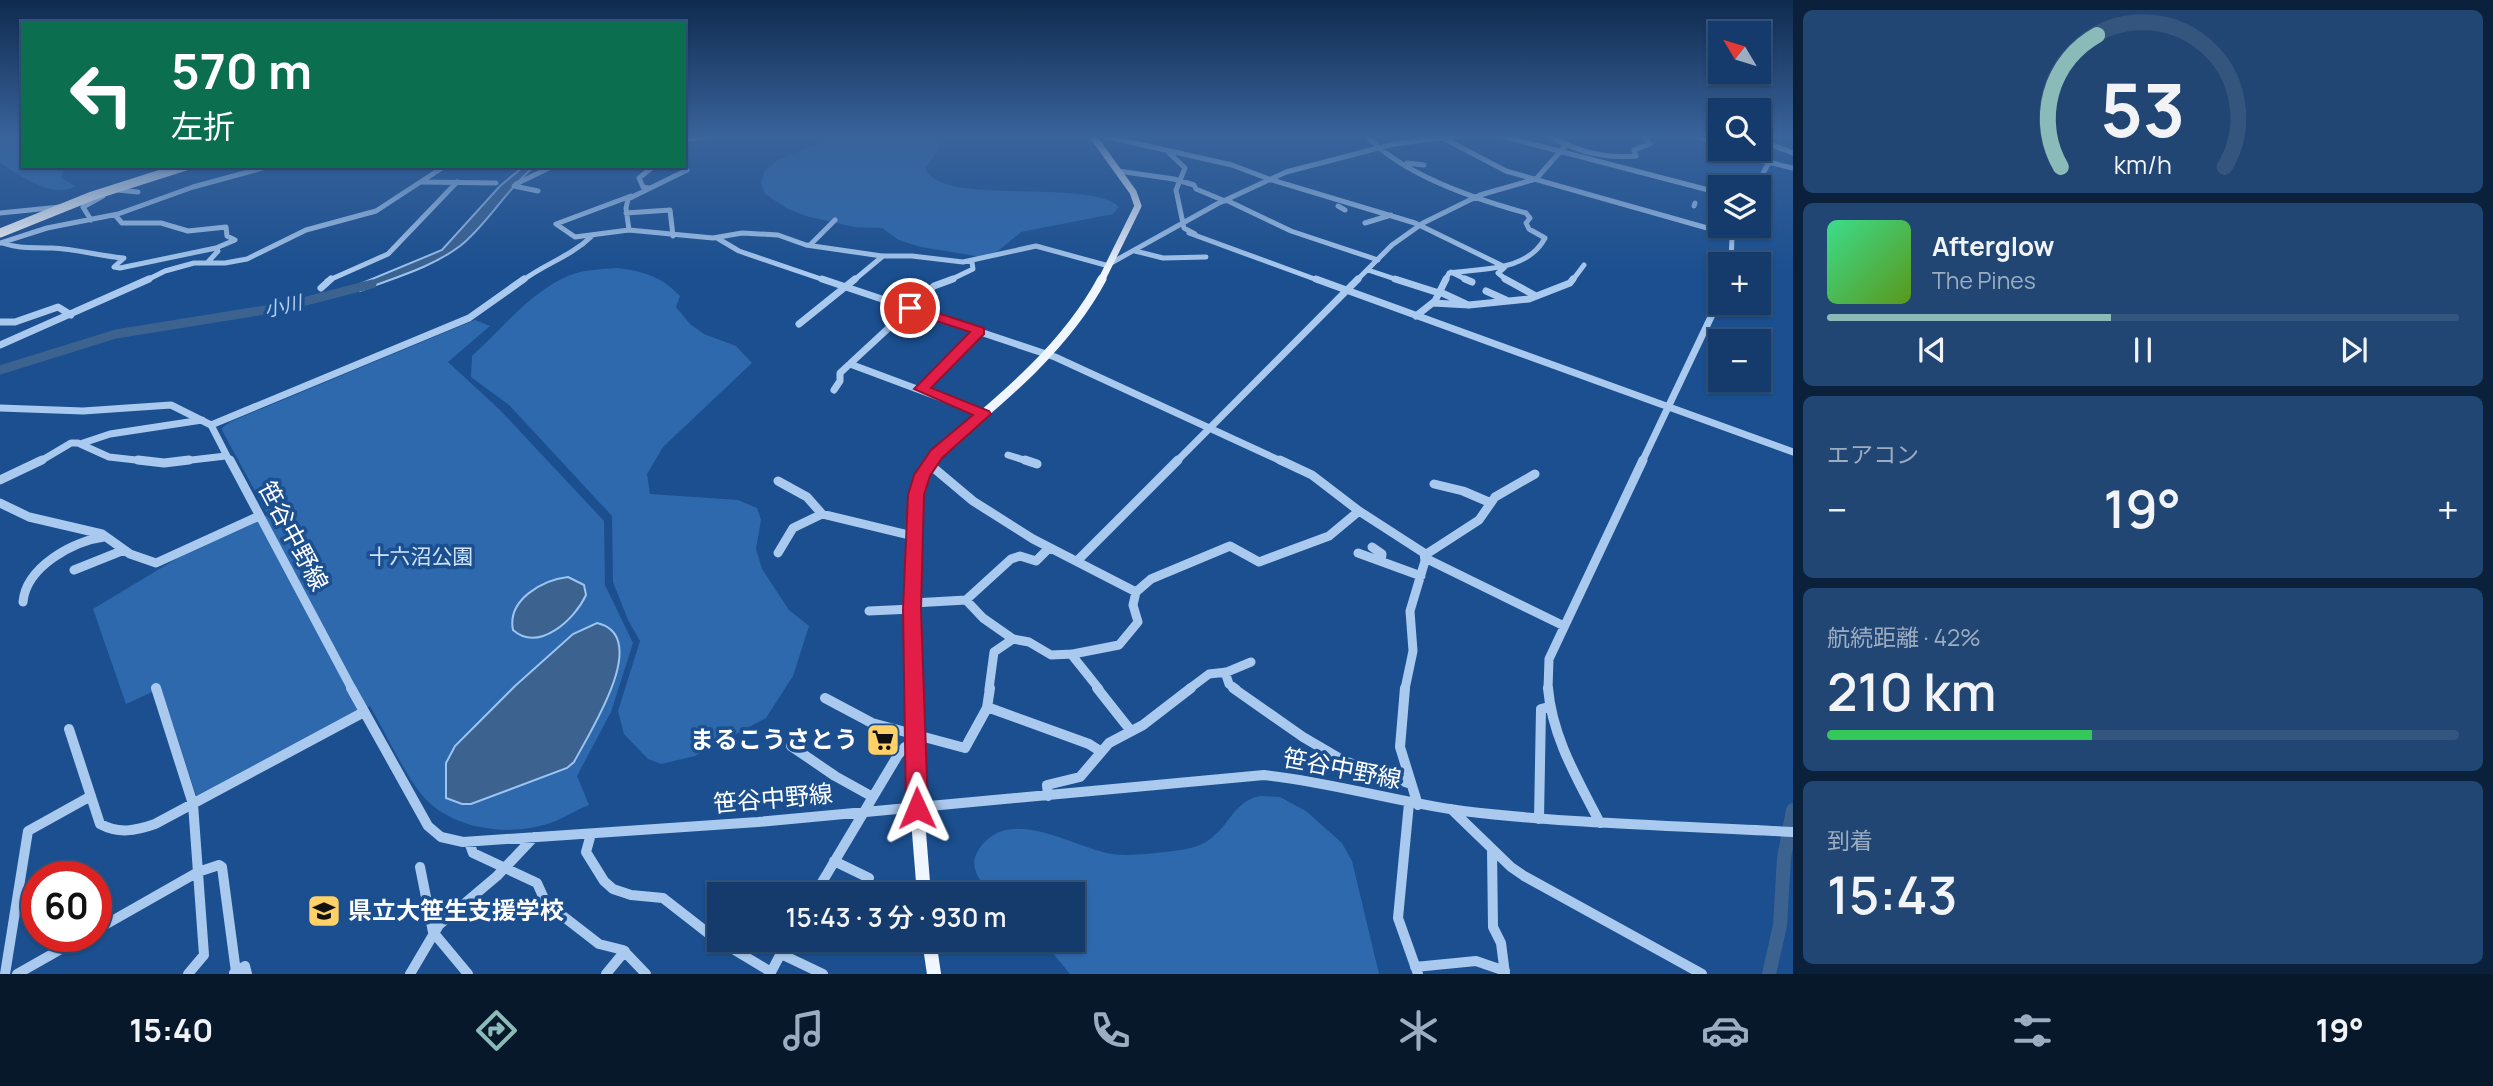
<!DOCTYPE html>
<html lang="ja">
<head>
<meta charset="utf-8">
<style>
  :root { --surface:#143b6b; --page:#214673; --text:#f1f3f6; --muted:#9dadc1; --line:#33557e; --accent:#8bbbb9 }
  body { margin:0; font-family:Manrope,"Noto Sans JP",sans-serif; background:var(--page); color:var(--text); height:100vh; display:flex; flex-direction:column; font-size:26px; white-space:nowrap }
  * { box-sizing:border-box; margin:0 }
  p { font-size:23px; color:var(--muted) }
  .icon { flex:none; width:38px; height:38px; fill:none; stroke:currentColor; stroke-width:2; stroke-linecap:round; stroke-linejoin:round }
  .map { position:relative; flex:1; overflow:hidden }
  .sheet { display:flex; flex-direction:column; gap:10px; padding:10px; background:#0b203b; width:700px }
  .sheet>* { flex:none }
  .guide { position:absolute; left:21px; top:21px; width:665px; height:147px; border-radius:0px; box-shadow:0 2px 5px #0004,0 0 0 2px var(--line); background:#0b6e4f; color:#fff; overflow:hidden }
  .needle { width:46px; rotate:308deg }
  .tools { position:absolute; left:1708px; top:21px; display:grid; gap:14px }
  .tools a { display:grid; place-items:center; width:63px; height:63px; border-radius:0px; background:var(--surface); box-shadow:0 2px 5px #0004,0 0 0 2px var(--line); font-size:35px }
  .speed { position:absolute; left:21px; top:861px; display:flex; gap:14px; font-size:35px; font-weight:700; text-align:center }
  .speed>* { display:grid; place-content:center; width:91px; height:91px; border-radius:50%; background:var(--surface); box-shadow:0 2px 5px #0004,0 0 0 2px var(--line); line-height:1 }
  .speed .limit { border:10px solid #d22; background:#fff; color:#111 }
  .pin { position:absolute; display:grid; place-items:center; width:60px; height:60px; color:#fff; margin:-30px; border:4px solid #fff; border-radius:50%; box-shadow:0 2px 7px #0007 }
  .me { position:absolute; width:77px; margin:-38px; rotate:359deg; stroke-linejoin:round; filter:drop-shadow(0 0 5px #0008) }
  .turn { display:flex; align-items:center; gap:24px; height:147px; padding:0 35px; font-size:32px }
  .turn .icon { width:91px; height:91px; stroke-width:2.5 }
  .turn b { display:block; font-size:49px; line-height:60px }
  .big { font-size:52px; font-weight:600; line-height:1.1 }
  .sheet .widget { flex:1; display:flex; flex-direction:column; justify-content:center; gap:10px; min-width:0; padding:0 24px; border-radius:10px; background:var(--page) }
  .sheet .dial { align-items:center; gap:0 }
  .dial svg { height:182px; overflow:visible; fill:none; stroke:var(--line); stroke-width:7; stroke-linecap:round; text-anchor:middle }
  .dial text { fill:var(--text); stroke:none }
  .song { display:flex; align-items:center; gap:21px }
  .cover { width:84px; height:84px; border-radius:10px; background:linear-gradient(135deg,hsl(150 70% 55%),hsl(90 70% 35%)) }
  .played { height:7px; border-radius:4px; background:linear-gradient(90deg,var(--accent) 45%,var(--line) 45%) }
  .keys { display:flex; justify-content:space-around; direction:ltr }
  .heat { display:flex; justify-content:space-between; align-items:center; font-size:38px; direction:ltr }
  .charge { height:10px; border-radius:5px; background:linear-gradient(90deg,#34c759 42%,var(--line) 0) }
  .trip { position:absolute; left:707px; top:882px; width:378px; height:70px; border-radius:0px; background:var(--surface); box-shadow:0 2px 5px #0004,0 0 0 2px var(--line); font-weight:600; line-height:70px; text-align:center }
  .tab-bar { display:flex; height:112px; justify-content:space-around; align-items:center; background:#08182b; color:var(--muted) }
  .tab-bar .icon { width:49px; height:49px }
  .tab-bar .selected { color:var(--accent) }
  .tab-bar b { font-size:32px; color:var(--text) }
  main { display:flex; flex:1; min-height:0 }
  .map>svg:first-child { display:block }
  .green { fill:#2e69ad }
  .water { fill:#3c6290; stroke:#9cc4f0; stroke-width:2 }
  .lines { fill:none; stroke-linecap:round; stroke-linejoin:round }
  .river-far1 { stroke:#3c6290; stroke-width:9 }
  .river { stroke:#3c6290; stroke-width:14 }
  .minor-far3 { stroke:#a9c9ee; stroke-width:5 }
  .minor-far2 { stroke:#a9c9ee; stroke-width:7 }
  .minor-far1 { stroke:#a9c9ee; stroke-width:9 }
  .minor { stroke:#a9c9ee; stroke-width:10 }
  .major-far3 { stroke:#f0f6ff; stroke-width:7 }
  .major-far2 { stroke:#f0f6ff; stroke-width:9 }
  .major-far1 { stroke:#f0f6ff; stroke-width:11 }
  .major { stroke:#f0f6ff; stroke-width:14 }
  .highway { stroke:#fff; stroke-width:9 }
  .route { fill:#e11d48; stroke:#92132f; stroke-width:2 }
  .labels { text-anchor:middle; stroke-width:7; stroke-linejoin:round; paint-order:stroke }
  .far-water-label { font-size:19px; font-style:italic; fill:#b5d3f5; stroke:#1b4f8f }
  .park-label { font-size:21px; fill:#cfe3fa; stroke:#1b4f8f }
  .near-street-label { font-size:24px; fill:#fff; stroke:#1b4f8f }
  .near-poi-label { font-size:24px; font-weight:bold; fill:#fff; stroke:#1b4f8f; text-anchor:end }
</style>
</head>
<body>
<main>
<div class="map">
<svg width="1793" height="974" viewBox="0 0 1793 974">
  <rect width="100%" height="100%" fill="#1b4f8f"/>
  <!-- green -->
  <path class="green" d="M0,135H23V166H65L61,178L75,186C52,200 21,175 0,163Z
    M838,135H934L938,139V151L925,168C939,208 1089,177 1119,207L1113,214L1021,232L998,251L982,257L921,247L899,240L882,228L854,227L806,216L788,209L765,194L761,183L764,172L776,161Z
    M616,268C643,271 661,276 680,296L676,307L690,324L704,334L736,346L752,363L663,447L647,474L650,494L738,500L757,508L761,520L756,549L762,569L789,610L809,626L793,676L766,718L695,756L661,764L648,759L624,734L618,711L640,641L628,620L613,582L612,516L509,405L471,377L472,356C503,328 529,293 568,276C582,270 601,269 616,268Z
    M475,320L490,326L448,362L500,410L604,521L605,585L633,643L611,712L577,776L589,805C578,809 567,816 556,821C513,838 451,831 421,794C403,771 385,732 370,706L197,798L161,688L126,704L93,609L191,550L268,515L223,432L222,428L230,422Z
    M1261,796L1280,797L1306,811L1342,843L1352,861L1379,974H1070L1042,940H1073V894H992C980,881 967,867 979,849C1010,804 1071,847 1112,854C1130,857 1167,852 1186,849C1229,842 1227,801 1261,796Z"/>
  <!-- water -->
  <path class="water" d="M524,166H535C506,189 488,224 460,246C431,268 393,278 360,291L355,286L442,250L500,186Z
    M568,577L584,585L586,595C575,619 539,653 513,630C507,600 542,580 568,577Z
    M597,623C653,636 589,733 574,762L567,768L471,804H462L446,798V763L455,746L515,686L573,634Z"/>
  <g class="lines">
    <!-- river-far1 -->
    <path class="river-far1" d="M0,370L116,334L283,307L372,284"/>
    <!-- river -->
    <path class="river" d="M1769,974L1780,925L1784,858L1793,810"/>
    <!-- minor-far3 -->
    <path class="minor-far3" d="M1099,135L1232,165L1269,179L1415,223L1505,267
      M1366,135C1402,175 1475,199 1526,213L1530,218L1526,223L1529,229L1545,238C1527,272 1482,268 1449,273L1445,281
      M1498,135L1720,193
      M1548,135C1575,151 1604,159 1636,156L1634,150L1650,144L1643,135
      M1695,135L1720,146
      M1441,137L1506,171L1732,235
      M684,140L715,135
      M1759,140L1793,153
      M1725,149L1738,155L1793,168
      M1168,152L1185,168L1176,190L1184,228L1195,234
      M1407,163L1424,165
      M536,167L562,166
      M687,170L628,199L626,208L629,230L713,238L742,233L778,235L806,245L882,256H912L963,262L1036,246L1109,266
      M1118,171L1174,179L1194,185L1196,189L1225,201
      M422,182L496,183
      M516,184L551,167
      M514,186L538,191
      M1756,187L1769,162
      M649,188L643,187L639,178L654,166
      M118,190L138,192
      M1226,200L1291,231L1378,260
      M1338,206L1345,210
      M1694,206L1695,203
      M0,213L60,207
      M626,213L670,210L673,236
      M115,215L122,223H161L188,231L226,227L227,236L235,240L216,248
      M91,220L83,207L103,196
      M1365,223L1391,215
      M629,230L575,237L556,224L631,196
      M1189,233L1320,281
      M717,238L739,251L827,281
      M0,243L47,228L118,214L193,187L270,166
      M2,243C20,249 33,247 52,248C76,249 100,256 124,258L114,267L120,268L216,248L218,251L208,262
      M810,245L835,220
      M1135,251L1163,258L1206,257
      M1111,263L1217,204L1286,172L1394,144L1462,135
      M1731,264L1732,236L1737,226
      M1504,268L1498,273L1508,281
      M1368,270L1401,281
      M1451,272L1469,281
      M145,281L165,271L194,263H225L247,259L306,230L376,211L445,166
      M327,281L388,254L457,182
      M522,281C546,263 570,257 592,236
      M853,281L883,256
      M948,281L973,269L972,262
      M1356,281L1392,245L1423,223L1480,195L1536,179L1566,145
      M1572,281L1584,265"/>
    <!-- minor-far2 -->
    <path class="minor-far2" d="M822,279L1055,357L1283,462
      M1316,279L1793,452
      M1395,279L1439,293
      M1465,279L1472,282
      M1505,279L1536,296
      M321,288L331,279
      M1486,291L1506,300
      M1440,292L1468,305
      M1433,303L1469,305L1529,299L1570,283L1573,279
      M1416,316L1435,301L1446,279
      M0,322H15L58,307L71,315
      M799,324L855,279
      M0,345L149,279
      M850,364L984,414
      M921,389L979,331
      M834,390L840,381V373L934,286L953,279
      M0,408L83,411L171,405L211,425L230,462
      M211,425L469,318L524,279
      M80,444L110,434L202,420
      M1008,455L1030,462
      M39,462L71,443H78L109,457L154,462
      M174,462L226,456
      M1176,462L1358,279
      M1642,462L1720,298"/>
    <!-- minor-far1 -->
    <path class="minor-far1" d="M138,460L164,463L189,460
      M230,460L352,689
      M1025,460L1037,464
      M1280,460L1312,475L1359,511L1424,553L1425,561L1410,611L1413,651L1405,689
      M929,464L973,501L1033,539L1136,592L1151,579L1230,546L1259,562L1329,536L1359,511
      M0,480L42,460
      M778,481L807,497L822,514
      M1434,484L1463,491L1491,503
      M0,503L29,517L102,534L130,554L156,563L259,516
      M1372,547L1382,554L1381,561
      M1049,548L1036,561L1020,556L1011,559L966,600L983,618L1013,639L1029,642L1051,655L1073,654L1119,645L1138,622L1133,605L1136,592
      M778,553L793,528L822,514L913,536
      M1358,553L1421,576
      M1425,555L1479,520L1495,497L1535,474
      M1425,558L1564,626
      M1077,561L1178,460
      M74,570L124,550
      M23,602C26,567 73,541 104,537
      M913,603L966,600
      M869,611L912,609
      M1071,654L1099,689
      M1225,672L1229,684L1236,689
      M989,689L994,652L1013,639
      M1189,689L1209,674L1227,672L1251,662
      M1548,689L1549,659L1643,460"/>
    <!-- minor -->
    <path class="minor" d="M156,688L193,804L204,955L188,974
      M351,688L428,826L441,837L463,842L758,822L1264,775C1331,782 1396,802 1463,811C1572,824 1683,826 1793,832
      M1097,688L1131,731
      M1233,688L1303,737L1344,761L1411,784
      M1405,688L1400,747L1418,805
      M1548,688C1552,737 1578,780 1600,823
      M825,698L872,723L965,748L987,708L990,688
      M987,707L1089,744L1100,751
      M69,729L100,824C119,834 135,831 155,824L364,712
      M791,746L835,776L871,796
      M1048,796L1047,785L1080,777L1109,743L1143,725L1191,688
      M1409,803L1398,918L1418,974
      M1451,809L1511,867L1524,876L1702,974
      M1539,819L1541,709L1549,707
      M591,834L586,852L604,881L613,889L631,895L663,898L713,937L771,972
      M469,842L473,853L537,883L546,903L599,944L623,950L646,974
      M1492,849L1493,927L1501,943L1505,974
      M834,861L869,878L860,894
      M420,867L433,932L468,974
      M815,894L898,755L905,747L916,744
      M96,930L198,872L219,865L222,867L236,972
      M781,954L823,974
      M1415,967L1476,961L1505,971
      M234,973L245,966L247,974
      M5,974L28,831L91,796
      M17,974L84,936
      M410,974L439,925L497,876L534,837
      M606,974L625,951
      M770,974L788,940"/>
    <!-- major-far3 -->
    <path class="major-far3" d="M1092,135L1133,192L1138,206L1101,281"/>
    <!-- major-far2 -->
    <path class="major-far2" d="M931,462L936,454C997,403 1064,350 1102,279"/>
    <!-- major-far1 -->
    <path class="major-far1" d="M914,689L913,542L919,483L932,460"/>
    <!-- major -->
    <path class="major" d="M914,688L917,808L924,894
      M929,940L934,974"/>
    <!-- highway -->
    <path class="highway" d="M0,233L92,196L186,166"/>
  </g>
  <!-- sky -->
  <linearGradient id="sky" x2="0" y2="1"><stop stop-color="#0f2b4f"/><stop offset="0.5" stop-color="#39639b"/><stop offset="1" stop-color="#39639b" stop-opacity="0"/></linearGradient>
  <rect width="1793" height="272" fill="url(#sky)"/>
  <!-- route -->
  <path class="route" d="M910,304L984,328V334L931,388L989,411L991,414L942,458L930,476L924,495L921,609L928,808L925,815L917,818L909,815L906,808L903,609L908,495L914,475L931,450L973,415L914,389L970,332L906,311V305Z"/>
  <!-- icons -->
  <defs>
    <symbol id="supermarket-square" viewBox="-11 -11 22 22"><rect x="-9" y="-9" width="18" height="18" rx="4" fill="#ffd166" stroke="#1b4f8f"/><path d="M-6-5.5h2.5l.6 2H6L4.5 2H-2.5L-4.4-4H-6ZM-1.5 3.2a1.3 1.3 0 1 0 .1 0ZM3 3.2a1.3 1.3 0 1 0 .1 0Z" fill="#111"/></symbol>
    <symbol id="school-square" viewBox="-11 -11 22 22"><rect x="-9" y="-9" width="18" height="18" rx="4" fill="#ffd166" stroke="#1b4f8f"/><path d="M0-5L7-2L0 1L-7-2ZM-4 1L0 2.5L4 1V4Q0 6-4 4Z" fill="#111"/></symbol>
  </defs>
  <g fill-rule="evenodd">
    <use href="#supermarket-square" x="864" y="721" width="38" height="38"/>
    <use href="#school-square" x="305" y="892" width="38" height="38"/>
  </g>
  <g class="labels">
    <!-- far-water labels -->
    <g class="far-water-label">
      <text transform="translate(283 306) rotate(-13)" y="7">小川</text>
    </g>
    <!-- park labels -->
    <g class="park-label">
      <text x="421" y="564">十六沼公園</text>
    </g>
    <!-- near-street labels -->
    <g class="near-street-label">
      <text transform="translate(293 536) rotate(62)" y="8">笹谷中野線</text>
      <text transform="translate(1342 769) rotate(11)" y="8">笹谷中野線</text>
      <text transform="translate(773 799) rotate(-5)" y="8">笹谷中野線</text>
    </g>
    <!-- near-poi labels -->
    <g class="near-poi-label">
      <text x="858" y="748">まるこうさとう</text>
      <text x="348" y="919" text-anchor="start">県立大笹生支援学校</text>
    </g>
  </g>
</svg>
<div class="tools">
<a><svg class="needle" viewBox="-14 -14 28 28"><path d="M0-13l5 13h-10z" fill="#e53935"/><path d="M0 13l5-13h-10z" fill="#9dadc1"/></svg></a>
<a><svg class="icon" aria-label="search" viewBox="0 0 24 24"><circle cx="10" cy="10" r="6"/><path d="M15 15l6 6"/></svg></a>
<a><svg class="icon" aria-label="layers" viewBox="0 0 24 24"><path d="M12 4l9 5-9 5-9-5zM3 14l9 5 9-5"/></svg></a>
<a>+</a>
<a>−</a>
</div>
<div class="speed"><div class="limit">60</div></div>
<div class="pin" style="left:910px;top:308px;background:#d93025"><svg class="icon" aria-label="arrive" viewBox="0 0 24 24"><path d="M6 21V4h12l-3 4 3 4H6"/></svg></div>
<svg class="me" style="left:917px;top:808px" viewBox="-20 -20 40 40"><path d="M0-17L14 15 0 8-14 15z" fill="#e11d48" stroke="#fff" stroke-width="4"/></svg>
<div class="trip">15:43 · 3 分 · 930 m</div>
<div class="guide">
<div class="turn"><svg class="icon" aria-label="left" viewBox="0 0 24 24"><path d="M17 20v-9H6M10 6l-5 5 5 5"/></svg><div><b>570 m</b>左折</div></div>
</div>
</div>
<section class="sheet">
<div class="widget dial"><svg viewBox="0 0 100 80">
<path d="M14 69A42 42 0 1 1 86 69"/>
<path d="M14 69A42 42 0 0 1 30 11" stroke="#8bbbb9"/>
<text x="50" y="56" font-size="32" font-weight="700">53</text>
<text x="50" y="72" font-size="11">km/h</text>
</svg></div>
<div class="widget">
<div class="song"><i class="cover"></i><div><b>Afterglow</b><p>The Pines</p></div></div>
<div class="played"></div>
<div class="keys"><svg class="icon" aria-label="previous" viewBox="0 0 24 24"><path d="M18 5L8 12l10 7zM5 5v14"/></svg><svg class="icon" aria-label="pause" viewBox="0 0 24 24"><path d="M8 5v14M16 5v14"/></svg><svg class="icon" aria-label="next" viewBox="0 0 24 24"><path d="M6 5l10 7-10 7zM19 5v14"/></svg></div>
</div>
<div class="widget"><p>エアコン</p>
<div class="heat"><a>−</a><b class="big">19°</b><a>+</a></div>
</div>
<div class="widget"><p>航続距離 · 42%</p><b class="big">210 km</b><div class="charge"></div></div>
<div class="widget"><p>到着</p><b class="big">15:43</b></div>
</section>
</main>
<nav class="tab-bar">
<b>15:40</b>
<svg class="icon selected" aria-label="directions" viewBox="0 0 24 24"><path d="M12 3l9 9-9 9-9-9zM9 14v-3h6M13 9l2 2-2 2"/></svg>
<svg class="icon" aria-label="music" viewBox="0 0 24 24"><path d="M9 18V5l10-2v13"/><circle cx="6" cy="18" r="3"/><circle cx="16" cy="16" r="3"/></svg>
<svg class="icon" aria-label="phone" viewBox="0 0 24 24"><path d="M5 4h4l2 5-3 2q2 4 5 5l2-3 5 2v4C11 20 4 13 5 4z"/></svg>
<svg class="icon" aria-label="climate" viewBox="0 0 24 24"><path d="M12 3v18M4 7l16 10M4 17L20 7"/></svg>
<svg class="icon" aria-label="car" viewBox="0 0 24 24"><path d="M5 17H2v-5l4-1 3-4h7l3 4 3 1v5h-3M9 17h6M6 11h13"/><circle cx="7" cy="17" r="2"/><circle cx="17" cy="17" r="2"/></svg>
<svg class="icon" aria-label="filters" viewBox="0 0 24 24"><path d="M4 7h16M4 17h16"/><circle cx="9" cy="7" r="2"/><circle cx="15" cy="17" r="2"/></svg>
<b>19°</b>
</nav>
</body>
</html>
